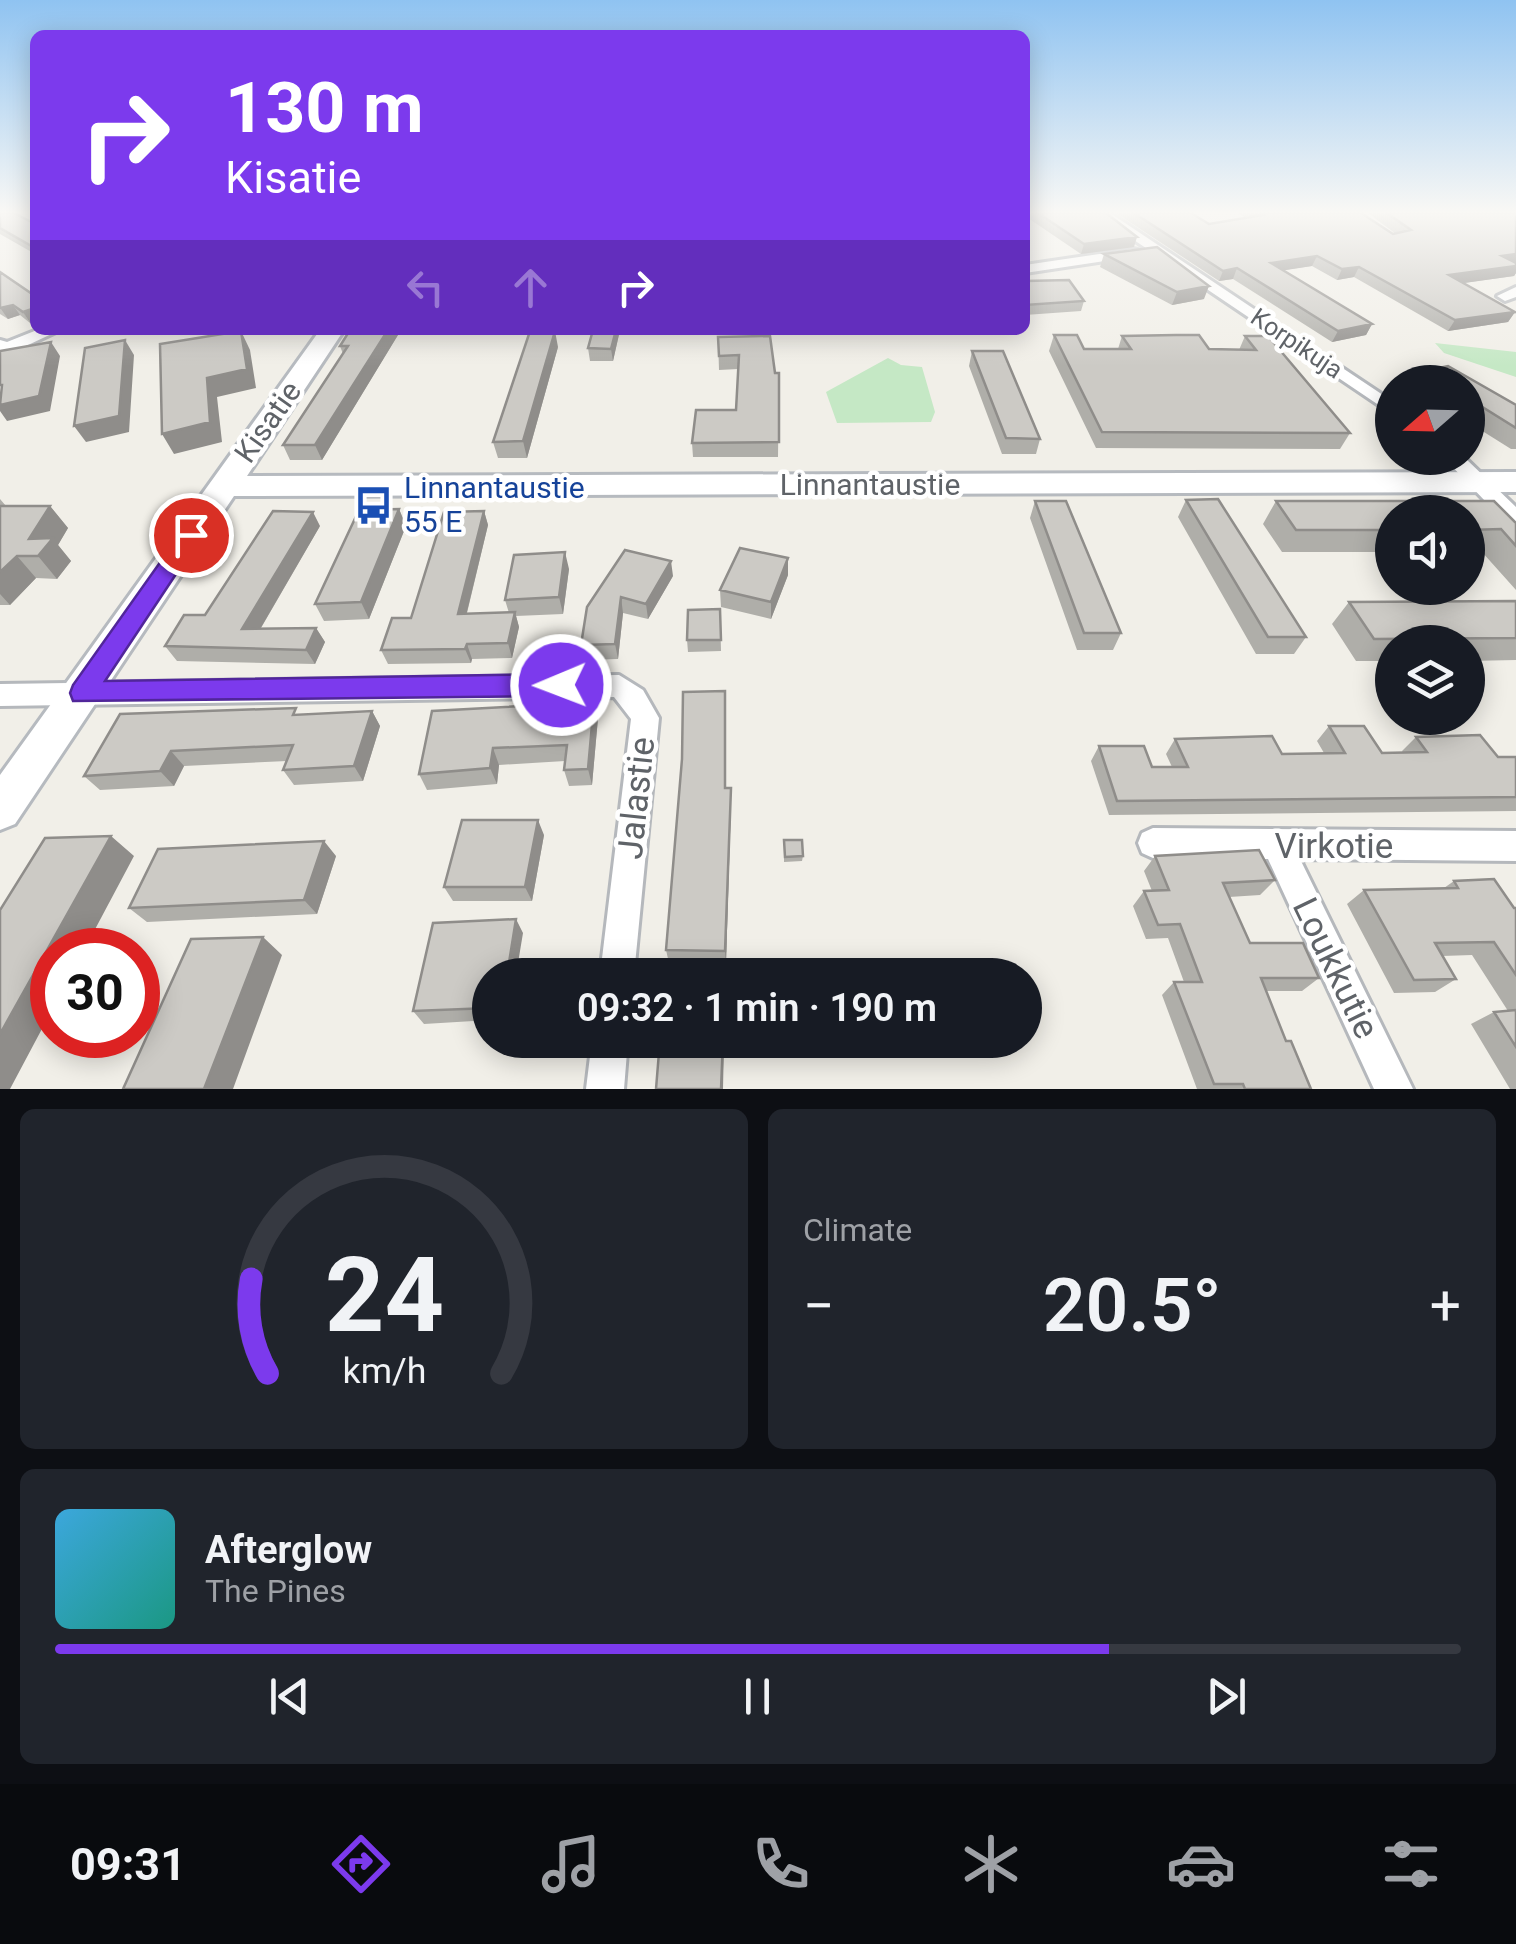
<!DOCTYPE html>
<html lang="en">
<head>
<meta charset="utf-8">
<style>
  :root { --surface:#171b24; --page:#20242c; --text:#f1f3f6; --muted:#9ea1a6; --line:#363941; --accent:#7c3aed }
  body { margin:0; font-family:Roboto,sans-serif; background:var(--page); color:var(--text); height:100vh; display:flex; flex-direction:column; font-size:38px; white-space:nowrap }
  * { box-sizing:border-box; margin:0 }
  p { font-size:32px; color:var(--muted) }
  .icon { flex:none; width:55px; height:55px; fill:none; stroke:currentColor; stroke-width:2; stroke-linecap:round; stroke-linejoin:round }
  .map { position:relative; height:1089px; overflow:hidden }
  .sheet { display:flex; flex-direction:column; gap:20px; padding:20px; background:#0d0f14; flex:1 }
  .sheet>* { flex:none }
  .banner { position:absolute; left:30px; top:30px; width:1000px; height:305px; border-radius:15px; box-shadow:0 5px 25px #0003; background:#7c3aed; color:#fff; overflow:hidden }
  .needle { width:65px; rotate:250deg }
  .buttons { position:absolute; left:1375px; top:365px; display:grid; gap:20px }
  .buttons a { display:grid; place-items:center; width:110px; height:110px; border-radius:50%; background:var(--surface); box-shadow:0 5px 25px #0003; font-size:50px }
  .speed { position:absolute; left:30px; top:928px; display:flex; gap:20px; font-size:50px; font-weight:700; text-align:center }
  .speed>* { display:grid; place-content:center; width:130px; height:130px; border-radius:50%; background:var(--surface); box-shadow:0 5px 25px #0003; line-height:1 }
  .speed .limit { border:15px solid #d22; background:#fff; color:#111 }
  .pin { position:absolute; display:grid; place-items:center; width:85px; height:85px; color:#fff; margin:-42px; border:5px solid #fff; border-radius:50%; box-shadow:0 2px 10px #0007 }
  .me { position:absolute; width:110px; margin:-55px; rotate:269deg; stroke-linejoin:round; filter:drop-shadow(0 0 8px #0008) }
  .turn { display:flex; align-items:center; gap:35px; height:210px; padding:0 30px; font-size:45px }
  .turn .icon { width:130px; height:130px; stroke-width:2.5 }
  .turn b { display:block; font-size:70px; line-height:85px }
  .lanes { display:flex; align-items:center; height:95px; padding:0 30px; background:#0003; justify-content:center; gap:50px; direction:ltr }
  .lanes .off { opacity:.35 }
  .big { font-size:75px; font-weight:600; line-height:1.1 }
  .sheet .tile { flex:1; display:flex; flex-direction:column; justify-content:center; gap:15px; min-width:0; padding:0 35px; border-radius:15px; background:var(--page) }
  .sheet .dial { align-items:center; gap:0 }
  .dial svg { height:260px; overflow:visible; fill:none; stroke:var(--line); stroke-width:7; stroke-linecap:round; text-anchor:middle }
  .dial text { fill:var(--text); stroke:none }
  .song { display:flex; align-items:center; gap:30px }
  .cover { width:120px; height:120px; border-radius:15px; background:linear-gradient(135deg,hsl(200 70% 55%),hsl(170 70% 35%)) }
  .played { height:10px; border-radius:5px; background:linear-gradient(90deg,var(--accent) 75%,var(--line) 75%) }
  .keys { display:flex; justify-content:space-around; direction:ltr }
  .heat { display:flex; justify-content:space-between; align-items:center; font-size:55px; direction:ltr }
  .sheet .tiles { flex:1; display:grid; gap:20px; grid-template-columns:1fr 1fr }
  .tile:last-child { grid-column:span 2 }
  .trip { position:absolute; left:472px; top:958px; width:570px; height:100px; border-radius:50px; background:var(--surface); box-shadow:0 5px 25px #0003; font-weight:600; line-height:100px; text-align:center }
  .dock { display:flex; height:160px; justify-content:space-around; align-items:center; background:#090b0e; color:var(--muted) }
  .dock .icon { width:70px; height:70px }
  .dock .selected { color:var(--accent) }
  .dock b { font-size:45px; color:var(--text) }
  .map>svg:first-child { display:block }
  .green { fill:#c5e8c5 }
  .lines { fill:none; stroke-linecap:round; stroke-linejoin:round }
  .street-casing { stroke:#b5b8bc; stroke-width:6 }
  .secondary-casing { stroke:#b6babf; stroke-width:6 }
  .street { fill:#fff; fill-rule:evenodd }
  .secondary { fill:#fff; fill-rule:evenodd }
  .wall { fill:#afaea9 }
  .shaded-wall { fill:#8f8d8a }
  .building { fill:#cccac5; stroke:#8f8d8a; stroke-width:2.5 }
  .route { fill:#7c3aed; stroke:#51269a; stroke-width:2.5 }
  .labels { text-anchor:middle; stroke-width:9; stroke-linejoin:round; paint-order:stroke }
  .far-street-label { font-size:25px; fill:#5f6368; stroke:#fff }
  .street-label { font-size:30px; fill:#5f6368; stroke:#fff }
  .transit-label { font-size:30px; fill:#164399; stroke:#fff; text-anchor:start }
  .near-street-label { font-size:35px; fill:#5f6368; stroke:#fff }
</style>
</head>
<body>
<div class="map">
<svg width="1516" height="1089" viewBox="0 0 1516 1089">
  <rect width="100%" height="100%" fill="#f1efe8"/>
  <!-- green -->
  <path class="green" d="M1435,343L1516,352V377L1444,353Z
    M888,358L901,365L922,367L935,412L931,422L837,423L826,392Z"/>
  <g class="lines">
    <defs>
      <path id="street" d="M1094,213H1110L1392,401V414Z
        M1133,249L1138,250V256L1025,273V265Z
        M1516,287V297L1505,301L1497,296Z
        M37,330H60L11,353H0V340L7,342Z
        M1444,458H1465L1516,507V527L1508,525Z
        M619,675L643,690L659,718L634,975H600L631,719L614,697L0,706V684Z
        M1153,828L1516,831V861L1300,859L1413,1089H1374L1268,859L1153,858L1142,853L1138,843L1142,833Z
        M592,1040H628L624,1089H586Z"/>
      <path id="secondary" d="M320,330H344L247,476L1516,472V492L234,496L15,824L0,830V775Z"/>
    </defs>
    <!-- street casing -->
    <use href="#street" class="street-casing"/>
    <!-- secondary casing -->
    <use href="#secondary" class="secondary-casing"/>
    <!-- street -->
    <use href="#street" class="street"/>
    <!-- secondary -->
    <use href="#secondary" class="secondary"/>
  </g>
  <!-- wall -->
  <path class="wall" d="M0,213L35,224V254L0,234Z
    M1025,213H1106L1134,247L1081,254L1025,216Z
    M1116,213H1191L1209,224L1246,218L1238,213H1361L1393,234H1396L1368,213H1516V273L1514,276L1463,283L1515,312L1508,322L1448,331L1354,277L1337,280L1312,266L1284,270L1372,324L1366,335L1332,342L1233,279L1219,281Z
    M1104,254L1204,299L1172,305L1100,267Z
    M0,272L30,323L20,315L8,319L0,314Z
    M1025,281L1084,301L1081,311L1025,315Z
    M350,330H401L322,460H290L283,445L343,354L340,346Z
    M620,330L613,361H590L588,348Z
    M1054,335L1084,349H1118L1122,336L1209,349L1239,350L1245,336L1350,433L1340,449L1096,448L1049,351Z
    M718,337L775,373H779L778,457H693L692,443L736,410L738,369L719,370Z
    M558,347L527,458H498L493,442Z
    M972,351L1040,439L1036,454H1002L969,366Z
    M1448,366L1516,405V449H1511L1468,422V382H1416L1424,371Z
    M0,499L6,506H50L68,528L58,545L71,561L57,579L36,578L10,605H0Z
    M1186,500L1306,637L1294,654H1256L1178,517Z
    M1035,501L1121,633L1113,650H1077L1030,518Z
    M1276,501H1494L1516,523V590L1482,552H1468V512H1392V552H1282L1263,524Z
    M399,509L406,526L369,619L324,621L315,604Z
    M484,511L488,525L467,613H509L505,600L569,569L563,614L516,616L519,627L512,658L472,659L471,663L388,664L381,650L411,618Z
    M320,526L261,628H316L325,642L315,664L177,661L165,646Z
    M788,558V575L771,619L721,607L720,590Z
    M673,576L648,619L623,613L618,659L585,660L581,645L587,607Z
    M1516,601V660L1468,661V642H1392V661H1356L1332,624L1349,602Z
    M720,609L721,651L688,652L687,640Z
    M372,711L380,726L363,781L294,785L283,770L287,761L184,766L174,786L100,790L84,776L300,715Z
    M432,711L598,718L592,785L569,786L564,770L565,761L499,765L497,784L427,790L419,774Z
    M1329,726L1382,753H1403L1402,751L1416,737L1498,757H1516V811L1109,815L1091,761L1099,746L1152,767H1172L1166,754L1175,739L1282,754L1324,753L1317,741Z
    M725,788H731V802L726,963H669L666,950Z
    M544,835L532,901H453L444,887Z
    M784,840L803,856L802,861L784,862Z
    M336,856L317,914L147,922L129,908Z
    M1155,856L1275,880L1260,895L1229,897L1250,943L1319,978L1302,991H1266L1286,1041L1311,1089H1197L1162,995L1174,982H1184L1168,938L1146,939L1133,906L1144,891H1152L1144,871Z
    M1454,881L1516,908V1089H1510L1471,1024L1494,1012L1508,1011L1472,955L1442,956L1456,979L1435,992L1394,993L1347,904L1364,890L1444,888Z
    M523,933L490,975V1020L424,1024L413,1011Z"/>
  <!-- shaded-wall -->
  <path class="shaded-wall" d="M1137,237L1134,247L1081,254L1084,244Z
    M1516,254V264L1502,256Z
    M1317,256L1312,266L1267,273L1271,263Z
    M1516,266V273L1514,276L1443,286L1449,275Z
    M1359,267L1354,277L1337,280L1342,269Z
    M1237,268L1233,279L1219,281L1223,271Z
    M1209,286L1204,299L1172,305L1177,292Z
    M13,305L20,315L8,319L1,309Z
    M35,308V321L30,323L23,312Z
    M1515,312L1508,322L1448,331L1455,320Z
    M1372,324L1366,335L1332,342L1338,331Z
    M388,330H401L322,460L315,445Z
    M616,330H620L613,361L611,349Z
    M241,331L250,350L256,388L217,397L222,442L174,454L162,434L207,378Z
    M555,331L558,347L527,458L523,441Z
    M125,340L134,355L129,432L86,442L74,426Z
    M51,342L60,356L50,411L7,421L0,411V405Z
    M50,506L68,528L58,545L71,561L57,579L38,556L29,539Z
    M399,509L406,526L369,619L361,602Z
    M484,511L488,525L463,628L458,614Z
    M313,512L320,526L252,643L242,629Z
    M565,552L569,569L563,614L559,597Z
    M17,556L36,578L10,605L0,594V572Z
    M788,558V575L771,619V602Z
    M671,561L673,576L648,619L646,604Z
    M621,597L623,613L618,659L615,644Z
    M515,612L519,627L512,658L508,643Z
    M316,628L325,642L315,664L306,650Z
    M467,644L472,659L471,663L465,649Z
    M594,702L598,718L592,785L588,769Z
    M372,711L380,726L363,781L354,766Z
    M493,748L499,765L497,784L490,768Z
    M171,751L184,766L174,786L160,771Z
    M731,788V802L726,963L725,951Z
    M538,820L544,835L532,901L525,887Z
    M111,836L134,856L84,950H52V1010L10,1089H0V1034Z
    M324,841L336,856L317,914L304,900Z
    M516,919L523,933L516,975H507Z
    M263,937L282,955L233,1089H204Z
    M723,1040H724L723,1089H721Z"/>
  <!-- building -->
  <path class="building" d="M0,213H14L35,224V248L0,228Z
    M1038,213H1106L1137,237L1084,244Z
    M1134,213H1191L1209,224L1263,215L1259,213H1361L1393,234L1411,230L1387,213H1516V254L1502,256L1516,263V266L1449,275L1515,312L1455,320L1359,267L1342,269L1317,256L1271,263L1372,324L1338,331L1237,268L1223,271Z
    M1157,247L1209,286L1177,292L1104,254Z
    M0,272L35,296V308L23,312L13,305L0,308Z
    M1069,280L1084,301L1025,305V281Z
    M350,330H388L315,445H283L348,346H340Z
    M593,330H616L611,349L588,348Z
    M241,331L247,369L207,378L210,422L162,434L160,344Z
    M530,331H555L523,441L493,442Z
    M1054,335H1077L1084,349H1131L1122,336L1176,335H1199L1209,349L1256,350L1245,336H1268L1350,433L1102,432Z
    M770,336L775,373H779V442L692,443L696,410H736L739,355L719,356L718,337Z
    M125,340L119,416L74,426L85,348Z
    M51,342L39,396L0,405L2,385H0V351Z
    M972,351H1003L1040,439L1006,438Z
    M1448,366L1516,405V428L1468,398V382H1442L1424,371Z
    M1218,499L1306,637H1268L1186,500Z
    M1035,501H1066L1121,633H1084Z
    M1276,501H1494L1516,523V546L1501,529L1468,530V512H1392V530H1296Z
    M0,506H50L29,539L53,538L38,556H17L0,572Z
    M399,509L361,602L315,604L359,510Z
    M273,511L313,512L242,629L316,628L306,650L165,646L184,615H205Z
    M484,511L458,614L515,612L508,643L467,644L465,649L381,650L392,618H411L444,512Z
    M740,548L788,558L771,602L720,590Z
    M625,550L671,561L646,604L621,597L615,644L581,645L587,607Z
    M565,552L559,597L505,600L514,555Z
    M1516,601V638L1374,639L1349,602Z
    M720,609L721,640H687L688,610Z
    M725,691V788H731L725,951L666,950L682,759L683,692Z
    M594,702L588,769L564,770L567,745L493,748L490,768L419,774L432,711Z
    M296,708L293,715L372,711L354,766L283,770L293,745L171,751L160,771L84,776L120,714Z
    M1329,726H1364L1382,753L1427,752L1416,737L1480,735L1498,757H1516V797L1117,801L1099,746H1144L1152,767H1188L1175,739L1272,736L1282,754L1345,753Z
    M462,820H538L525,887H444Z
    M111,836L0,1034V910L45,838Z
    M784,840H802L803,856L785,857Z
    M324,841L304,900L129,908L158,849Z
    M1259,850L1275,880L1223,883L1250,943H1303L1319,978H1261L1286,1041H1291L1311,1089H1245L1243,1084H1214L1174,982H1202L1180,924L1158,925L1144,891L1169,890L1155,856Z
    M1494,879L1514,908H1516V975L1494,942L1435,943L1456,979L1414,980L1364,890L1458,888L1454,881Z
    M516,919L507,975H490V1008L413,1011L433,923Z
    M263,937L204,1089H123L191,939Z
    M1516,1010V1047L1494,1012Z
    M660,1040H723L721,1089H656Z"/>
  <!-- sky -->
  <linearGradient id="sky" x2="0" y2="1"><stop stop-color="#8fc3f1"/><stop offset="0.58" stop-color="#f9f8f5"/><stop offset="1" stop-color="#f9f8f5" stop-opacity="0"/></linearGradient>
  <rect width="1516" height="366" fill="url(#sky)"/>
  <!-- route -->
  <path class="route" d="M191,527L202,535L105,681L561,674L571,677L575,685L571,693L561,696L73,701L70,693L73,685L183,530Z"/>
  <!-- icons -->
  <defs>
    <symbol id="bus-bare" viewBox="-9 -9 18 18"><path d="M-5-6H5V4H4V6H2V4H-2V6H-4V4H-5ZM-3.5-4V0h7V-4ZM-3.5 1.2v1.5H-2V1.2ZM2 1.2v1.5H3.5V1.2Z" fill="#1a4fb4" stroke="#fff" stroke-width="2.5" paint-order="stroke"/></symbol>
  </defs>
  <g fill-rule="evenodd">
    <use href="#bus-bare" x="346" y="478" width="55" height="55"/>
  </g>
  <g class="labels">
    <!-- far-street labels -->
    <g class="far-street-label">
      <text transform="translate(1297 343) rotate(34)" y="9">Korpikuja</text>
    </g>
    <!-- street labels -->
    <g class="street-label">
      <text transform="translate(268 422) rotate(-55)" y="10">Kisatie</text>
      <text x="870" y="495">Linnantaustie</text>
    </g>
    <!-- transit labels -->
    <g class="transit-label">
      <text x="404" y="498">Linnantaustie<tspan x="404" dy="34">55 E</tspan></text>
    </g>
    <!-- near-street labels -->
    <g class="near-street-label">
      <text transform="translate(636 798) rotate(-84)" y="12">Jalastie</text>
      <text x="1334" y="858">Virkotie</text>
      <text transform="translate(1336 968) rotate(64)" y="12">Loukkutie</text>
    </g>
  </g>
</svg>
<div class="buttons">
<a><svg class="needle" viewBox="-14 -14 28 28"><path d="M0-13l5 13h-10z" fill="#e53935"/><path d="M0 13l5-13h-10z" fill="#9ea1a6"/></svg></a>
<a><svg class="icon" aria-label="sound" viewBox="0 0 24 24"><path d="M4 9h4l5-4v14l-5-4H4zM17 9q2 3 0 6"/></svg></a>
<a><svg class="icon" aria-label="layers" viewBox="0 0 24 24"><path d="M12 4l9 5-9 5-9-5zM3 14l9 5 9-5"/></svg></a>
</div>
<div class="speed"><div class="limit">30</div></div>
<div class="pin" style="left:191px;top:535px;background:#d93025"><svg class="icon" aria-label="arrive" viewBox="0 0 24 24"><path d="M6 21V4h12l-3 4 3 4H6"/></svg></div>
<svg class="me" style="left:561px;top:685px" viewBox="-20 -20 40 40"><circle r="17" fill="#7c3aed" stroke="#fff" stroke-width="3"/><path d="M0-11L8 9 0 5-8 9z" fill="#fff"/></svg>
<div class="trip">09:32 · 1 min · 190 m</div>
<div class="banner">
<div class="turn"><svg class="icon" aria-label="right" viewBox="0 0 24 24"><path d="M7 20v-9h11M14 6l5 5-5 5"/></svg><div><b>130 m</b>Kisatie</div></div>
<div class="lanes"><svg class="icon off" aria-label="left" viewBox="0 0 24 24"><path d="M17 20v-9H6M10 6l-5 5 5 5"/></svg><svg class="icon off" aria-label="ahead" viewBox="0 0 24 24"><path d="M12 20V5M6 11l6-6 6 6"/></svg><svg class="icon" aria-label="right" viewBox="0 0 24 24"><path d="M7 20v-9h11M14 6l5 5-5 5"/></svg></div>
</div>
</div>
<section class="sheet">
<div class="tiles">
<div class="tile dial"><svg viewBox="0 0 100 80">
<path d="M14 69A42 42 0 1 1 86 69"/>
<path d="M14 69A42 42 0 0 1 9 40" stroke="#7c3aed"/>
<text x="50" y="56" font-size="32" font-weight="700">24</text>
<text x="50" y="72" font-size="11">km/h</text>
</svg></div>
<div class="tile"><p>Climate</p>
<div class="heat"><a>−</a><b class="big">20.5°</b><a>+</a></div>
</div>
<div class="tile">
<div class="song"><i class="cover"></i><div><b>Afterglow</b><p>The Pines</p></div></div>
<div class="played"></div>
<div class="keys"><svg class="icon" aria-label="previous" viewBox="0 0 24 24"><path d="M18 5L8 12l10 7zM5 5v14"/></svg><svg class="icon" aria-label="pause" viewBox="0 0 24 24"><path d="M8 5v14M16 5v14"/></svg><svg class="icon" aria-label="next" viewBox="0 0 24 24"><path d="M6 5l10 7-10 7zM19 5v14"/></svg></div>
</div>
</div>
</section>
<nav class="dock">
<b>09:31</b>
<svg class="icon selected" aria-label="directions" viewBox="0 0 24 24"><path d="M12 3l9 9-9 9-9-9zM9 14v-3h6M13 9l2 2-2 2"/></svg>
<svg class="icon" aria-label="music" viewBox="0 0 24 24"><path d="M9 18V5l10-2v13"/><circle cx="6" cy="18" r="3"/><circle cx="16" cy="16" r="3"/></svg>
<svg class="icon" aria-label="phone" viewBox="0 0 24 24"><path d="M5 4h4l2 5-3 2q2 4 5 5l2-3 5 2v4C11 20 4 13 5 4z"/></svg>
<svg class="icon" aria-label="climate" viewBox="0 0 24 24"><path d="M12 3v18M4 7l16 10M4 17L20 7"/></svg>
<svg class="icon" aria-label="car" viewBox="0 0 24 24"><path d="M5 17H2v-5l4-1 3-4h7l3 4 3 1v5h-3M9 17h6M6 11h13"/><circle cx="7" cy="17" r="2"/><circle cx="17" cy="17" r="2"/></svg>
<svg class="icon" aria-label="filters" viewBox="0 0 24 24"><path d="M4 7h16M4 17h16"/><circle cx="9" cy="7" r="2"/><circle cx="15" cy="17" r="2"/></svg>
</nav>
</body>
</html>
